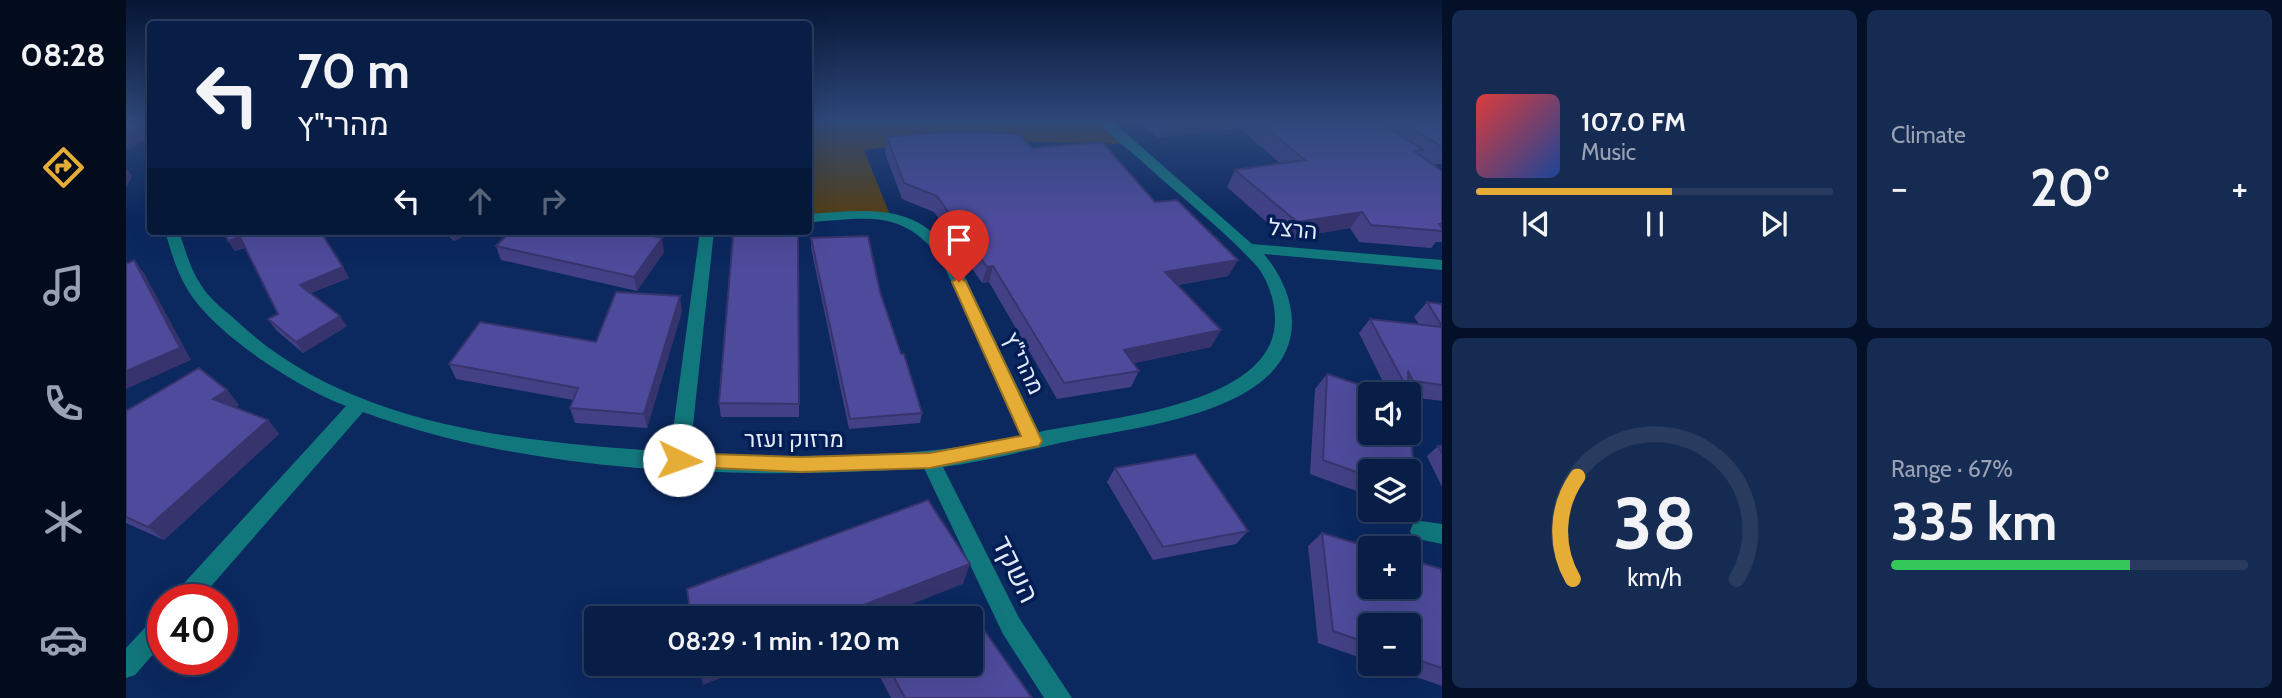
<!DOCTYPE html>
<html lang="en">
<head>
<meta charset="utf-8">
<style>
  :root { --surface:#081e47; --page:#162b52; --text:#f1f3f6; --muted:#98a2b4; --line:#293c60; --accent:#e5ad36 }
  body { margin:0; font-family:Cabin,Heebo,sans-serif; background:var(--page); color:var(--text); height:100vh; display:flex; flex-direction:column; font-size:26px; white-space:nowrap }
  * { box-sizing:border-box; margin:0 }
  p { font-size:23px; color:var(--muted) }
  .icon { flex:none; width:38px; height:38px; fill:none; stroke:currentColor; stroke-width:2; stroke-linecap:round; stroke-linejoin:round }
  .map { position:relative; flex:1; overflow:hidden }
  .side { display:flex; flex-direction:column; gap:10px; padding:10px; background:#041027; width:840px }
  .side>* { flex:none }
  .banner { position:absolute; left:21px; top:21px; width:665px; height:214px; border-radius:7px; box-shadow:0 7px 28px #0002,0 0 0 2px var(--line); background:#081e47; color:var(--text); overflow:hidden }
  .tools { position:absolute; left:1232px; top:382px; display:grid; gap:14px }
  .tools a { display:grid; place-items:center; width:63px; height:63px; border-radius:7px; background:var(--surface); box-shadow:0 7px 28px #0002,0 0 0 2px var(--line); font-size:35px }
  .speed { position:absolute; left:21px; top:584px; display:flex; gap:14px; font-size:35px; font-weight:700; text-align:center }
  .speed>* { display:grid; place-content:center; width:91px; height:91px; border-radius:50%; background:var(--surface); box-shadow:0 7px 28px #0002,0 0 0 2px var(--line); line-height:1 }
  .speed .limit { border:10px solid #d22; background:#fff; color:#111 }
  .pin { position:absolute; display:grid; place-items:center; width:60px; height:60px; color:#fff; margin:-72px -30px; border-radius:50% 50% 50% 0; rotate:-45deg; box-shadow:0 0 7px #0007 }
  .pin .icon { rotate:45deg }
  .me { position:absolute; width:77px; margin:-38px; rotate:93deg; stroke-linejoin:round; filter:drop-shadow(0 0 5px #0008) }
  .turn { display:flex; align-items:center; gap:24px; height:147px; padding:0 35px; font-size:32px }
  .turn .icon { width:91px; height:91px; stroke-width:2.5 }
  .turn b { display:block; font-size:49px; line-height:60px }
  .lanes { display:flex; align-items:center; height:66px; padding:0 35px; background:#0003; justify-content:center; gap:35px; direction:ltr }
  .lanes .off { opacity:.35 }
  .big { font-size:52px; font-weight:700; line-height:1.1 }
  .side .card { flex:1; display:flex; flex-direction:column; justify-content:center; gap:10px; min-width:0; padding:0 24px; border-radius:10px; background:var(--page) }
  .side .dial { align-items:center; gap:0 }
  .dial svg { height:182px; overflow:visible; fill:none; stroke:var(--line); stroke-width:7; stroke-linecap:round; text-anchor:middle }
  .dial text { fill:var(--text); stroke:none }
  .song { display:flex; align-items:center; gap:21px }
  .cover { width:84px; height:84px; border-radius:10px; background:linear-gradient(135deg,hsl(0 70% 55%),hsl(220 70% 35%)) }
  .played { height:7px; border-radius:4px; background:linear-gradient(90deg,var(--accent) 55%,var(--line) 55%) }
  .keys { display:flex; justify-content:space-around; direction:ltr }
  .heat { display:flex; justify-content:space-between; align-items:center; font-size:38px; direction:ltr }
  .charge { height:10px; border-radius:5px; background:linear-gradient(90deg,#34c759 67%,var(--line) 0) }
  .side .tiles { flex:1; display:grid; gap:10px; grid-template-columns:repeat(2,1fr) }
  .trip { position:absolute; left:458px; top:606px; width:399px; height:70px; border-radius:7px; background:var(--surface); box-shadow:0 7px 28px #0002,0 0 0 2px var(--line); font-weight:700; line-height:70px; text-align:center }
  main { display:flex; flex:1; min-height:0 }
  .menu { display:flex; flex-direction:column; width:126px; justify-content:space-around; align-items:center; background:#030c1c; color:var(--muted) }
  .menu .icon { width:49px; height:49px }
  .menu .current { color:var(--accent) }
  .menu b { font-size:32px; color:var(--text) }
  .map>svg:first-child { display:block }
  .green { fill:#543e13 }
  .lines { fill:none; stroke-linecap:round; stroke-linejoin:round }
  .minor { fill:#12777d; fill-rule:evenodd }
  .wall { fill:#434086 }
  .shaded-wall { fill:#37346d }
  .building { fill:#4e4b9c; stroke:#37346d; stroke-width:2 }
  .route { fill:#e5ad36; stroke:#957023; stroke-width:2 }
  .labels { text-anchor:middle; stroke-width:7; stroke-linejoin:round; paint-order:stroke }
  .street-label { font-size:23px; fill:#e2eaf8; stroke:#021d53 }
  .near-street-label { font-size:28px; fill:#e2eaf8; stroke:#021d53 }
</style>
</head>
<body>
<main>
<nav class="menu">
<b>08:28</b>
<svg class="icon current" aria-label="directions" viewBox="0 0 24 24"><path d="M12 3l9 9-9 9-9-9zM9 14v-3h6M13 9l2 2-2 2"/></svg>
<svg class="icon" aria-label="music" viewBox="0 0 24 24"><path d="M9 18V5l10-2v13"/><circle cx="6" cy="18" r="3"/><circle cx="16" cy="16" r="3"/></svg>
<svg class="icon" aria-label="phone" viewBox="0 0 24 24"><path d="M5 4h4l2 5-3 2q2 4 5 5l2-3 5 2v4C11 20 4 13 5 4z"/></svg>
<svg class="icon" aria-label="climate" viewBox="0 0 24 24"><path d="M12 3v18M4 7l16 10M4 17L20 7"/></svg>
<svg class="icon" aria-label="car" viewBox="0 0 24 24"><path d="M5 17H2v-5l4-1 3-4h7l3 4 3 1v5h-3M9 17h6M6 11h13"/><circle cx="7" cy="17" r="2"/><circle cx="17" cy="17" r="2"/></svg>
</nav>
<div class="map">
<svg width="1316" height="698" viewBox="0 0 1316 698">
  <rect width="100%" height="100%" fill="#0b285f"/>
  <!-- green -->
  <path class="green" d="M682,121H978L1004,144L817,140L738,150L764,215L683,218Z"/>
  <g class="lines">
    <!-- minor -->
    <path class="minor" d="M972,121H986L1126,244L1316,260V270L1138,254C1153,272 1166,297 1166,322C1166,412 1014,426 948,440C905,449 862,461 817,467L893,618L946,698H918L877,634L798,468C618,480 407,475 237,412L73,600H46L50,592L220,406C171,387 91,336 63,292C51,273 45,252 39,231H53C59,249 64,269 75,285C84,300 100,311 113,323C226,428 398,442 544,452L574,231H588L564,453C674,458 787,460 895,436L815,259C775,207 741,219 682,222V214C744,210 790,201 830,258L913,432C976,418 1150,407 1149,319C1149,299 1140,274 1126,261C1091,224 1049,192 1011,157C998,146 984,135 972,121Z
      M1295,521L1316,524V544L1287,538L1284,531L1287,524Z
      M37,613V643L9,675L0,678V648L29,617Z"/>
  </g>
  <!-- wall -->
  <path class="wall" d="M1014,121H1316V164H1307L1316,171V242H1310L1305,248L1233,242L1224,228L1160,239L1101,187L1109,170L1155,164L1113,128L1032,138Z
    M761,137L906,148L1029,202L1112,260L1102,276L1052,285L1085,347L1008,363L1013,371L1005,387L931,399L863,282L856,283L808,212L776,199L759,153Z
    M98,231H209L197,235L223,278L185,293L221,326L177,353L150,330L142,319L152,314L119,248L109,251Z
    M317,231H350L328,241Z
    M685,238L754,292L775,354L796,413L794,423L723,429L685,248Z
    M370,246L538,252L511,291L375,260Z
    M1301,302L1316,304V401L1283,397V394H1263L1233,333L1244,319L1293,324L1288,317Z
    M556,311L521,428L449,423L444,408L447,400L330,379L323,364L470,342Z
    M1201,374L1262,394H1244V432H1283V431L1286,447L1289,493L1283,499V471H1244V496L1184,474L1189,389Z
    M101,390L113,405L109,407L142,420L153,434L38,540L0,523V411Z
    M593,403L673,404V417H595Z
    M1312,446H1316V487L1301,456Z
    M989,468L1122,531L1110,544L1027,560L981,482Z
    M1196,533L1316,574V686L1250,663H1283V625H1244V661L1192,643L1182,546Z
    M747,663H845L906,698H765Z"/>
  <!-- shaded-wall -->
  <path class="shaded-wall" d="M20,121H24V137L2,150L0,148V134Z
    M1116,121L1113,128L1032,138L1038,122Z
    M0,168L6,176L0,188Z
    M1236,212L1224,228L1160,239L1171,222Z
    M194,231H209L196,236Z
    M324,231H350L328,241Z
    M114,237L121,247L109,251L102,241Z
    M536,238L538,252L511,291L508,277Z
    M8,260L18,273L65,360L0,389V371Z
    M1112,260L1102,276L1031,288L1039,272Z
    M867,266L863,282L856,283L861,267Z
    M217,267L223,278L180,295L174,285Z
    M554,296L556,311L521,428L518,414Z
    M214,316L221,326L177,353L170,342Z
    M1095,330L1085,347L990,367L998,350Z
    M101,390L113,405L99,414L87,399Z
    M142,420L153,434L38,540L22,527Z
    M844,564L837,584L750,618H704Z
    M584,663H632L577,685L573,668Z"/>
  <!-- building -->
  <path class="building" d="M0,121H20L0,134Z
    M1132,121H1252L1297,150L1288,151L1316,171V224H1313L1316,228V231L1245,225L1236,212L1171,222L1109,170L1179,160Z
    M1276,121H1316V147Z
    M826,131L892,134L906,148L976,142L1029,202L1051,200L1112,260L1039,272L1095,330L998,350L1013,371L938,383L867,266L861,267L811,196L778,183L761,137Z
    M98,231H194L217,267L174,285L214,316L170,342L142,319L152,314L114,237L102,241Z
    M385,231H503L536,238L508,277L370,246Z
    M607,236H672L673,404L593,403Z
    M742,236L754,292L775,354H778L796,413L724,419L685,238Z
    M8,260L54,348L0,371V264Z
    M490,292L554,296L518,414L444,408L452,388L323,364L354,322L470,342Z
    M1301,302L1316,304V326Z
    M1244,319L1316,327V385L1287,381L1282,371L1283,392Z
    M73,368L101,390L87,399L142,420L22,527L0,517V411Z
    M1201,374L1262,394H1244V432H1283V431L1286,447L1289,493L1283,491V471H1244V477L1197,460Z
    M1283,400L1285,421L1283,422Z
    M1312,446H1316V454Z
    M1069,454L1122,531L1037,547L989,468Z
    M802,500L844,564L704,618H565L561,589Z
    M1196,533L1246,548H1244V586H1283V559L1315,569L1316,574V668L1283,657V625H1244V644L1207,631Z
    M846,613L906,698H779L760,663H845V618H831Z
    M572,663H584L573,668Z"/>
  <!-- sky -->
  <linearGradient id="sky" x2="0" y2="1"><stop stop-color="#061634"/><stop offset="0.55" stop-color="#2e487a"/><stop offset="1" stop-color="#2e487a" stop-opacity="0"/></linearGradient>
  <rect width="1316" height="219" fill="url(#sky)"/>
  <!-- route -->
  <path class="route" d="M833,277L840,282L916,441L913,446L804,468L675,472L547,466L544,460L547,455L553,453L675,457L804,453L895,436L826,282Z"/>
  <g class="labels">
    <!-- street labels -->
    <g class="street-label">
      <text transform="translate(1167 229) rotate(5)" y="8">הרצל</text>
      <text transform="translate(898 363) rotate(65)" y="8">מהרי"ץ</text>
      <text x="668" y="447">מרזוק ועזר</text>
    </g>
    <!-- near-street labels -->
    <g class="near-street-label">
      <text transform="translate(890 569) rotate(64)" y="10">השקד</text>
    </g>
  </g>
</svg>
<div class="tools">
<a><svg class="icon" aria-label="sound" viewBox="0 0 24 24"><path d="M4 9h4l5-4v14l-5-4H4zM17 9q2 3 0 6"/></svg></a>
<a><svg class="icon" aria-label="layers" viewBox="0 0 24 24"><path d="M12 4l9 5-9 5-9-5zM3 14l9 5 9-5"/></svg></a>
<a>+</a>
<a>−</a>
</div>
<div class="speed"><div class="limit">40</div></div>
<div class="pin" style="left:833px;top:282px;background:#d93025"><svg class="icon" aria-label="arrive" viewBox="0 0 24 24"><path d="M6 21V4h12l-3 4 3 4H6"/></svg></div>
<svg class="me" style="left:553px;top:460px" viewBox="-20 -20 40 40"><circle r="19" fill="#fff"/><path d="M0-13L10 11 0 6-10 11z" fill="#e5ad36"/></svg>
<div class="trip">08:29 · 1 min · 120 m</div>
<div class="banner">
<div class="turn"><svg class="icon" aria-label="left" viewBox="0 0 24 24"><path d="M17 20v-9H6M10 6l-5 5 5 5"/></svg><div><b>70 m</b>מהרי&quot;ץ</div></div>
<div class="lanes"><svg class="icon" aria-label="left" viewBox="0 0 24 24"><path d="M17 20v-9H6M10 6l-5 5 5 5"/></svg><svg class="icon off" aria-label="ahead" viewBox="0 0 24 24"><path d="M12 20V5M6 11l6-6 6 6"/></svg><svg class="icon off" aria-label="right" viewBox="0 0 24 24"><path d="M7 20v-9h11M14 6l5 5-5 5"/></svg></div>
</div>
</div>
<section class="side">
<div class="tiles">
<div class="card">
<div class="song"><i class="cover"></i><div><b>107.0 FM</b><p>Music</p></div></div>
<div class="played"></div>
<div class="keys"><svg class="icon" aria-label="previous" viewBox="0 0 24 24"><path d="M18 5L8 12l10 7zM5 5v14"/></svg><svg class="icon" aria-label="pause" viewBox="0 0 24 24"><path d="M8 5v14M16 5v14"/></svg><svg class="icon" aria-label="next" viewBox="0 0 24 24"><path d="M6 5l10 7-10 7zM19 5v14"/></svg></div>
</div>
<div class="card"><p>Climate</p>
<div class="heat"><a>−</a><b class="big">20°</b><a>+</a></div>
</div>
<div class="card dial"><svg viewBox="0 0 100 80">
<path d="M14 69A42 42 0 1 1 86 69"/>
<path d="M14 69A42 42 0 0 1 16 24" stroke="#e5ad36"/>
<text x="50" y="56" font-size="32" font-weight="700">38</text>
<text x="50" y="72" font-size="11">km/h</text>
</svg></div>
<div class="card"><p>Range · 67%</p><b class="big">335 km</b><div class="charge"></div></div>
</div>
</section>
</main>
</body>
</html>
